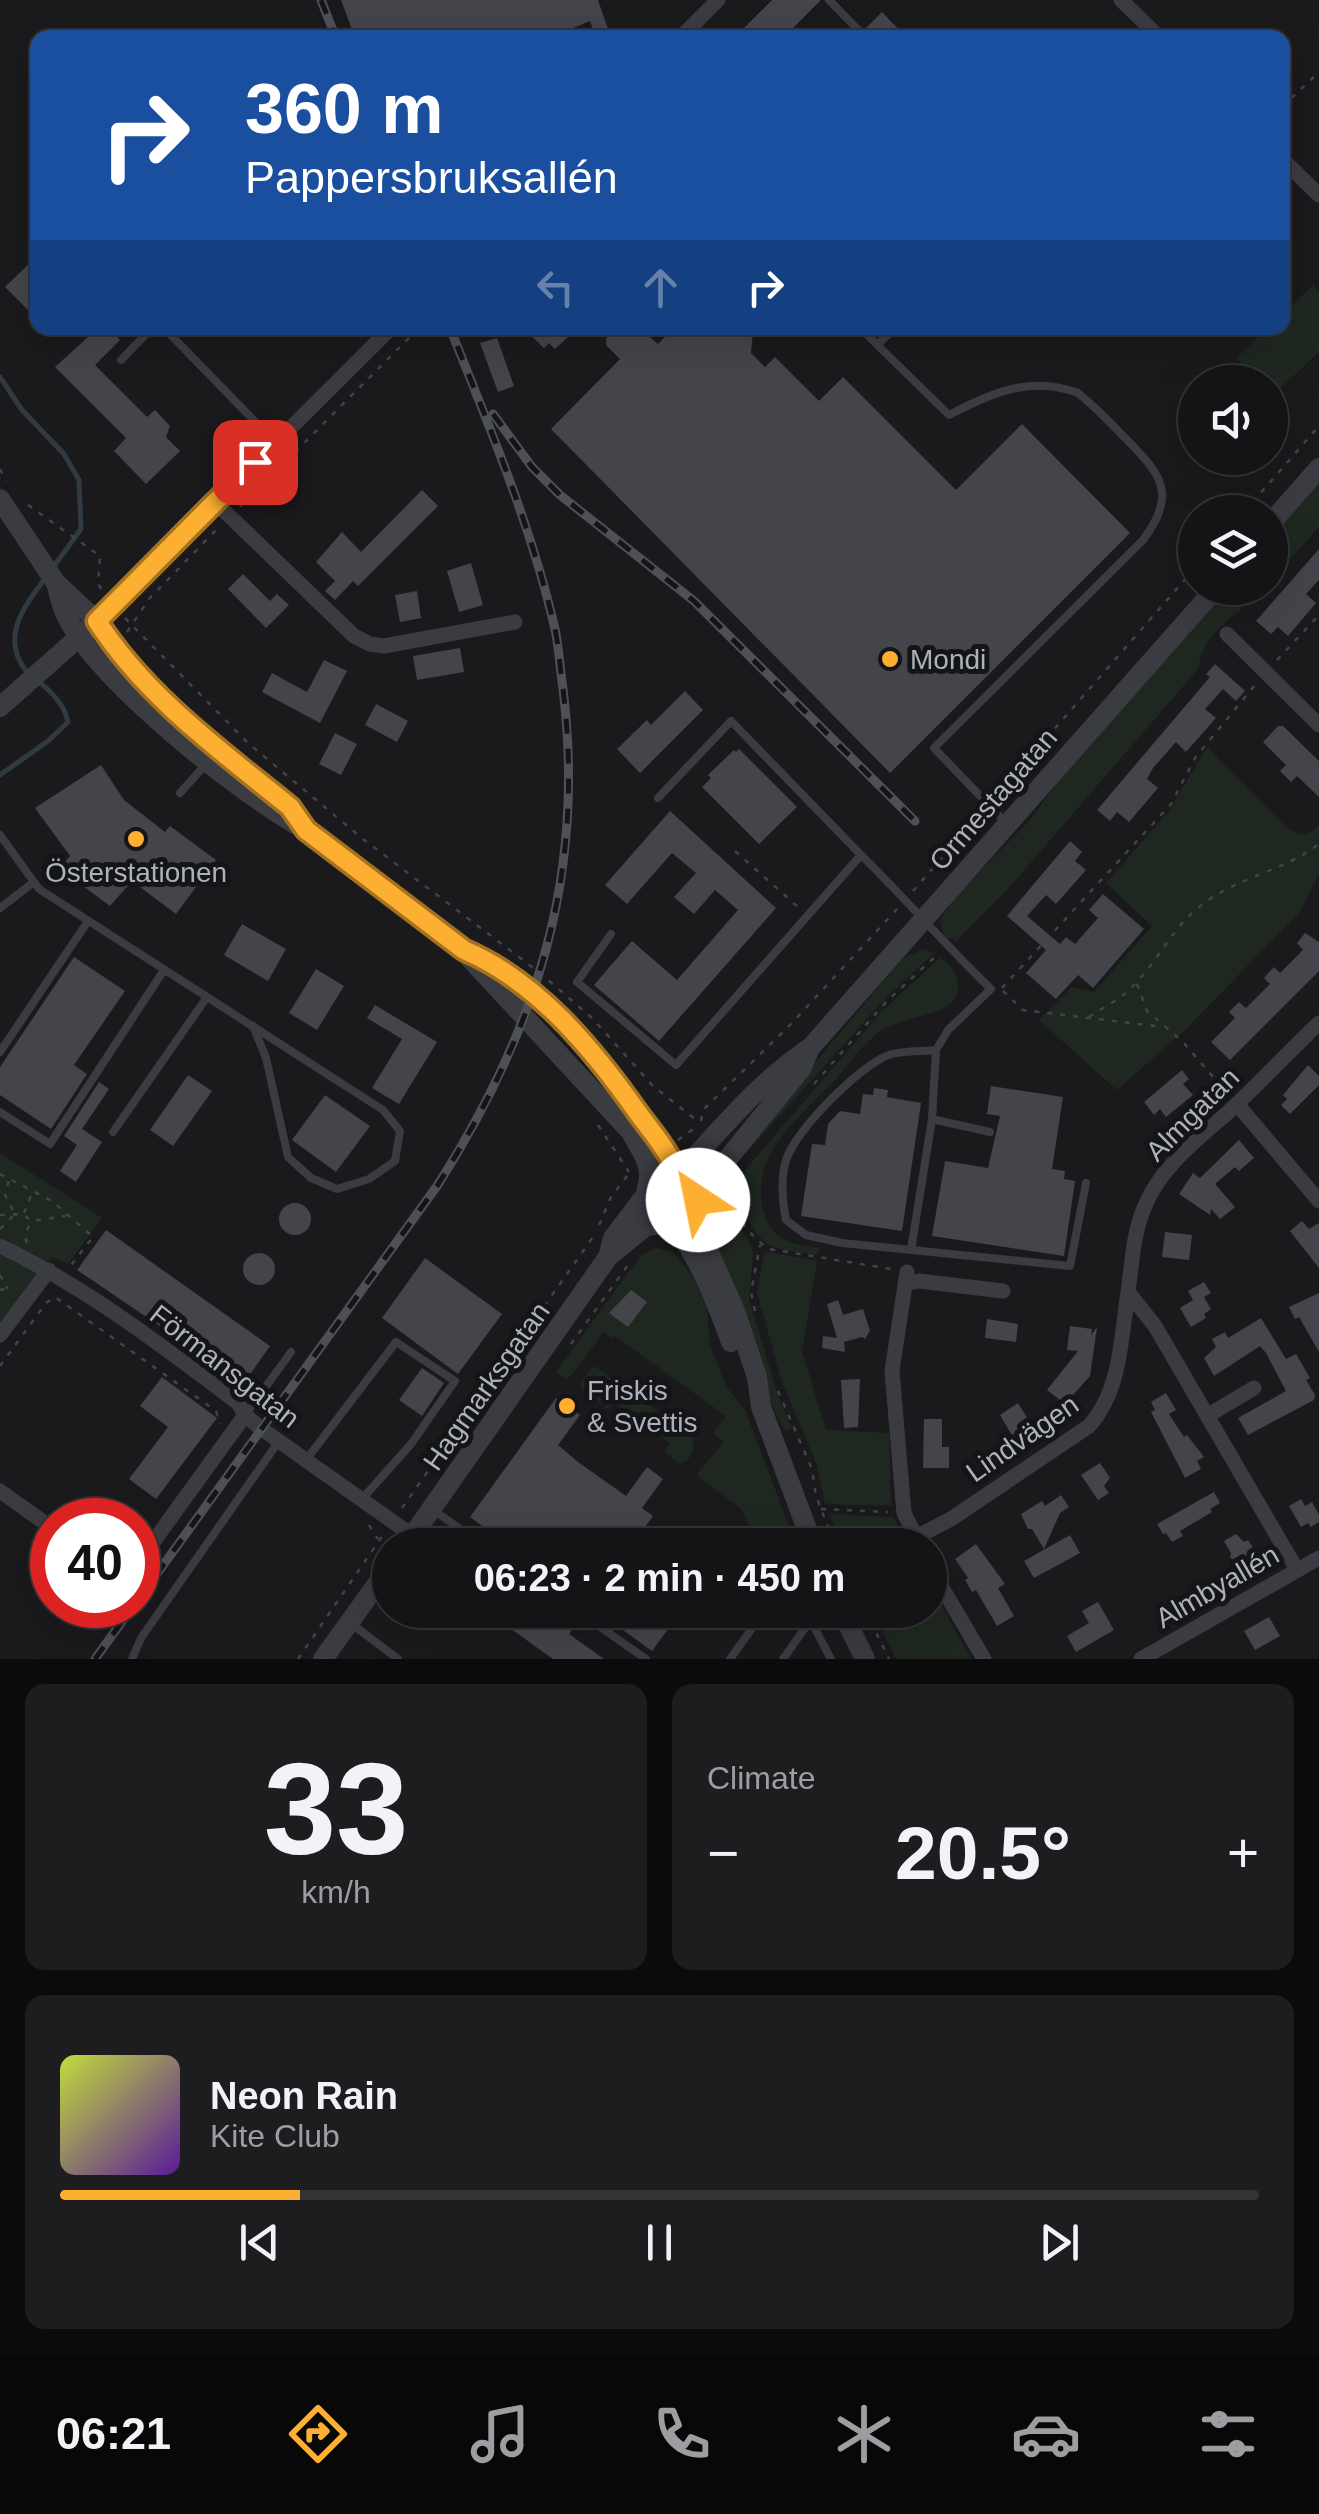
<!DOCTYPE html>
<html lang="en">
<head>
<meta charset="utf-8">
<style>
  :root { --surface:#141416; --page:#1d1d1f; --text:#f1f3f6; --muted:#9d9ea1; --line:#333335; --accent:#fdaf32 }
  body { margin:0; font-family:Helvetica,sans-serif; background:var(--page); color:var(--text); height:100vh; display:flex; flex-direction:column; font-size:38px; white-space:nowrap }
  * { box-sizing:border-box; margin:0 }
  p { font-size:32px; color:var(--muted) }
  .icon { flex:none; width:55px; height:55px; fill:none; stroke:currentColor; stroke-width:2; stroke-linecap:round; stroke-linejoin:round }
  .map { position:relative; height:1659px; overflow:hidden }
  .panel { display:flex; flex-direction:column; gap:25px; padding:25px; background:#0b0b0c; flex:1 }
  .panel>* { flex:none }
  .top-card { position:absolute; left:30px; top:30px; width:1260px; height:305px; border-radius:20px; box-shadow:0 10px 40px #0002,0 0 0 2px var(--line); background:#1a4fa0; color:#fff; overflow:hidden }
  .fabs { position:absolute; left:1178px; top:365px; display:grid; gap:20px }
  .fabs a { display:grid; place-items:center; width:110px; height:110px; border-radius:50%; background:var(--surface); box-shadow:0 10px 40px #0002,0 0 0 2px var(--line); font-size:50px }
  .speed { position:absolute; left:30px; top:1498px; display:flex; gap:20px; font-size:50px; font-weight:700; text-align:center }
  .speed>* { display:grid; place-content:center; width:130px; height:130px; border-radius:50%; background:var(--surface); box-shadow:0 10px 40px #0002,0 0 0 2px var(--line); line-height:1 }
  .speed .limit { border:15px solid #d22; background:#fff; color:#111 }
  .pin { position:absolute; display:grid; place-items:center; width:85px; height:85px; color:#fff; margin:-42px; border-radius:20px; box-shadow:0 5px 15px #0006 }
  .me { position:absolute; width:110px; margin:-55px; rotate:326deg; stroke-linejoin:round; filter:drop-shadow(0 0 8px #0008) }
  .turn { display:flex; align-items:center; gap:35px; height:210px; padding:0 50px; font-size:45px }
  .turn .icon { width:130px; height:130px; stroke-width:2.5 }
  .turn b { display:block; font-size:70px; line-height:85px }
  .lanes { display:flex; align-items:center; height:95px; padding:0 50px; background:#0003; justify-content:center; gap:50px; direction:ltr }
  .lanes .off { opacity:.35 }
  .big { font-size:75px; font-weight:800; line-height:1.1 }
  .panel .card { flex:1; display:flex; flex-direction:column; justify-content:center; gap:15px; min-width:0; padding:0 35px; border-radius:20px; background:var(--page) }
  .panel .dial { align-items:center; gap:0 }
  .dial b { font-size:130px; line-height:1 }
  .song { display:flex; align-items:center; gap:30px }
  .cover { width:120px; height:120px; border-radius:15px; background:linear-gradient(135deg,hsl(70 70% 55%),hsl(270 70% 35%)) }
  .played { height:10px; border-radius:5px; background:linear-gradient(90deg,var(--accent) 20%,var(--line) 20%) }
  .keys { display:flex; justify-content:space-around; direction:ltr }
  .heat { display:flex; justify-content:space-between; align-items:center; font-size:55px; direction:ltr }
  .panel .tiles { flex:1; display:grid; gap:25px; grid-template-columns:1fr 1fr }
  .card:last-child { grid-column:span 2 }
  .trip { position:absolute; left:372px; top:1528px; width:575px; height:100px; border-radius:50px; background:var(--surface); box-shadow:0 10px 40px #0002,0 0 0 2px var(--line); font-weight:800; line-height:100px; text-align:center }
  .menu { display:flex; height:160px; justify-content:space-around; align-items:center; background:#080809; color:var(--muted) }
  .menu .icon { width:70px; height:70px }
  .menu .active { color:var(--accent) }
  .menu b { font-size:45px; color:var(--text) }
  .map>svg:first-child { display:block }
  .green { fill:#1f2820 }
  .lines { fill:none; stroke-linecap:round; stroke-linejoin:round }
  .stream { stroke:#2f3a42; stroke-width:5 }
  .building { fill:#44454a }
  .path { stroke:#414349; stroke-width:2.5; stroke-dasharray:5 8; stroke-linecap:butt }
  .service { stroke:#3b3c42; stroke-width:8 }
  .minor { stroke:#3b3c42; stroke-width:15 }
  .tertiary { stroke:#3b3c42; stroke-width:20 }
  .rail-casing { stroke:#4e5057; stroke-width:9 }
  .rail { stroke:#151518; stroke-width:5; stroke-dasharray:15; stroke-linecap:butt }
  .route-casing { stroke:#a47220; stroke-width:25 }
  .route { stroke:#fdaf32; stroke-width:18 }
  .poi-dot { fill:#fdaf32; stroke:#151518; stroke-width:4 }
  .labels { text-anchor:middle; stroke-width:10; stroke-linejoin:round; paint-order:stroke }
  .poi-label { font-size:28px; fill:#acb2bd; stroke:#151518; text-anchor:start }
  .street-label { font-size:28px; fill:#acb2bd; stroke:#151518 }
</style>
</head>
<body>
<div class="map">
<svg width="1319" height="1659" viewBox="0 0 1319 1659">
  <rect width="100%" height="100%" fill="#1a1a1d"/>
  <!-- green -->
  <path class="green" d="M1313,285L1319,291V352L1272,396L1270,382H1259L1236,358L1268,328H1282L1283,314Z
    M1319,480V527L1270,582V536Z
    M1225,588H1265C1240,615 1204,628 1198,669L1007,890L956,941L952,938L945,940L940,920L956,896L1030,820L1054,787Z
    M1207,747L1287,828C1301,837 1308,837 1319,825V873L1300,912L1184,1031L1117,1090L1039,1020L1072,987L1094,992L1152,926L1106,883L1168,812Z
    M924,949L934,953L882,1002L746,1153L742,1150L902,959Z
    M940,958C957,966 964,987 952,1002C940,1016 902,1017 882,1030C864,1042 849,1064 835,1080C812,1104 779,1132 766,1163C757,1186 758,1225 783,1239C794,1245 807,1246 820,1248L818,1255C803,1252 785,1252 771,1246C753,1237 732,1196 739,1177L882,1011Z
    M0,1153L102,1218L68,1264L52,1257L0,1322Z
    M730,1210L751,1245L753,1255L749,1299L779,1399L792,1428L785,1431L771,1404L712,1235L726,1211Z
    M655,1248L673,1252L693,1277L707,1308L710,1345L726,1386L745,1410L796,1545H759L741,1509L699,1477L698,1473L724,1442L713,1433L726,1416L615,1336L612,1338L604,1332L570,1377L565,1378L556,1372L641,1255Z
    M768,1252L817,1261L802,1351L826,1430L889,1433L891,1506L825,1504L817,1465L782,1382L757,1293L764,1254Z
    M594,1366L624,1387L608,1409L581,1388V1382Z
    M629,1390L693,1437C694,1448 692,1463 678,1463L665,1452L670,1443L618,1405Z
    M829,1514L893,1517L906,1542L901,1545H842Z
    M930,1584L971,1659H896L872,1610H930Z"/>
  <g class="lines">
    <!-- stream -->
    <path class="stream" d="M0,377L22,410L64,454L79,480L81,529L52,569
      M27,672C0,639 22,609 46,577
      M0,775L48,741L68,722C64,703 51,692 36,679"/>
  </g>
  <!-- building -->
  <path class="building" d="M341,0H598L609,32L596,38L590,21L549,38H355Z
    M772,0H821L783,38H734Z
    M882,12L907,38H876L866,28Z
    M38,255V320L5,287Z
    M98,328H108L120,340L95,365L147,417L155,410L170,426L166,437L180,451L146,484L114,451L126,438L55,367Z
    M523,328H578L555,349L549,343L544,348Z
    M607,328H639L658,344L673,328H748L753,332L751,353L765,367L775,357L819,401L843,377L956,490L1022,424L1130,533L890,773L551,429L620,359L606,345Z
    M497,338L514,386L498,392L480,343Z
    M422,490L438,506L358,586L353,581L335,600L325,591L335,581L316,562L342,532L361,552Z
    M1319,549V580L1306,594L1316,603L1288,636L1278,627L1271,634L1256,621Z
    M471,563L483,605L459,612L447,571Z
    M243,574L270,601L277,594L289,605L266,628L228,589Z
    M417,591L421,618L400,622L395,595Z
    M460,648L464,672L417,680L413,656Z
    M324,660L347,671L320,723L262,692L272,673L307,692Z
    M1215,664L1245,691L1236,701L1223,689L1205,709L1216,718L1186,752L1176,742L1153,768L1147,779L1158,788L1152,795L1129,822L1117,812L1110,821L1097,810L1210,677L1206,674Z
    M685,691L703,710L640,773L617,749L647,720L651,725Z
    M376,704L408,721L397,742L365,725Z
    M1278,726H1283L1319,761V797L1297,776L1291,782L1280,771L1286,765L1263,742Z
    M335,733L357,744L341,775L319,764Z
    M739,749L797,807L759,844L702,787L711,778L708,775L711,772L734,750L736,752Z
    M101,765L124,800L165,832L170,826L216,860L176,914L132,881L110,906L60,869L70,856L35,808Z
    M670,811L776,908L659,1041L594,985L632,941L677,980L738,910L715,890L694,914L674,897L696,873L672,853L627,904L605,885Z
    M1070,841L1082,852L1075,861L1086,870L1056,904L1046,895L1027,916L1060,944L1066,937L1075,944L1098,918L1089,910L1103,894L1144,929L1093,988L1078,975L1056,999L1026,973L1046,950L1007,916Z
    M242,924L286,949L268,981L224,955Z
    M1305,933L1319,942V971L1230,1060L1211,1042L1235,1018L1229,1012L1239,1002L1246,1008L1270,984L1264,978L1269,972L1274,967L1280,973L1303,950L1297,943Z
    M74,957L125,991L74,1065L87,1074L51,1129L0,1095V1067Z
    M316,969L344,986L317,1030L289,1013Z
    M375,1005L437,1042L399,1104L372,1088L402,1039L367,1018Z
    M1308,1065L1319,1076V1085L1290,1114L1281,1105L1287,1099L1283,1095Z
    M1182,1070L1189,1079L1183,1084L1193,1095L1166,1117L1160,1109L1154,1115L1144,1102Z
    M188,1075L212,1091L173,1146L150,1130Z
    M99,1082L109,1089L82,1129L102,1142L76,1182L60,1171L77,1145L64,1136Z
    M991,1086L1063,1097L1052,1169L1065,1171L1064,1179L1075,1181L1064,1256L932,1236L945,1161L988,1168L1000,1116L987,1114Z
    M874,1088L888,1090L887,1097L921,1103L902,1231L801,1216L812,1144L825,1145L828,1124L840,1111L860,1114L863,1094L873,1095Z
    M325,1095L370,1126L336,1172L292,1140Z
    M1239,1140L1254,1158L1239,1171L1235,1167L1215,1184L1235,1207L1220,1219L1211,1209L1210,1215L1179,1194L1193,1173L1200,1178Z
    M279 1219a16 16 0 1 1 32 0a16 16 0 1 1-32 0Z
    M1302,1221L1309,1229L1319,1223V1268L1290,1231Z
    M106,1230L270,1346L244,1383L77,1270Z
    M1165,1232L1192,1235L1189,1260L1162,1257Z
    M243 1269a16 16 0 1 1 32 0a16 16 0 1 1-32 0Z
    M425,1258L502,1314L458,1374L382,1318Z
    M1204,1282L1211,1293L1204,1297L1211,1309L1204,1314L1206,1318L1191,1327L1180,1308L1193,1300L1188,1291Z
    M631,1290L647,1302L628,1327L609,1313Z
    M1319,1293V1352L1299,1317L1295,1319L1289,1307Z
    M838,1300L843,1315L863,1309L870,1331L865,1339L862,1337L844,1342L845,1352L822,1348L823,1336L837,1338L827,1304Z
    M1261,1318L1286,1359L1296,1354L1310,1378L1306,1380L1315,1395L1314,1400L1248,1435L1238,1418L1286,1391L1266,1353L1260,1346L1214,1376L1204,1358L1216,1347L1212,1339L1225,1332L1228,1338Z
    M987,1319L1018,1324L1016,1342L985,1338Z
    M1070,1326L1092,1329L1091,1335L1097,1327L1090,1376L1065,1404L1047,1390L1078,1351L1067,1350Z
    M422,1368L444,1383L422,1416L399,1400Z
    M162,1377L217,1418L156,1499L129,1479L168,1427L140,1406Z
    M860,1379L858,1427L844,1428L841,1380Z
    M1166,1393L1176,1410L1169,1414L1184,1437L1187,1435L1204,1457L1197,1461L1201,1469L1185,1478L1151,1412L1155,1410L1151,1402Z
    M556,1398L580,1415L558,1445L578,1462L626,1496L647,1467L663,1479L642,1508L653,1516L632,1545H508L470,1517Z
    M1018,1403L1032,1426L1013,1437L1000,1415Z
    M924,1419H942V1447H949V1468H923Z
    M1100,1463L1110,1478L1104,1486L1109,1493L1098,1500L1081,1475Z
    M1214,1492L1220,1503L1210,1509L1212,1512L1180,1531L1183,1536L1172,1542L1166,1533L1163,1534L1157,1524Z
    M1061,1495L1069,1507L1060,1513L1044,1549L1032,1529H1028L1021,1514L1042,1501L1045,1506Z
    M1301,1499L1305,1506L1312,1502L1319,1515V1522L1311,1527L1308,1523L1301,1527L1289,1506Z
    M1236,1534L1244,1542L1248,1540L1256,1553L1238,1564L1230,1557L1231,1553L1224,1541Z
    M1070,1535L1080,1553L1034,1578L1024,1561Z
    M976,1544L1005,1584L998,1588L1014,1616L997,1626L976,1590L972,1592L965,1580L968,1578L955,1559Z
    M1098,1602L1114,1630L1076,1652L1067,1636L1089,1623L1082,1611Z
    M518,1610H536L555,1623L557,1620L572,1630L569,1634L604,1659H553L507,1626Z
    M595,1610H682L652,1651Z
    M1269,1617L1280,1636L1255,1650L1244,1631Z"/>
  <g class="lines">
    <!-- path -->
    <path class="path" d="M1282,107L1319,72
      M0,469L6,481
      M28,505L100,556L98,583L103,593
      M240,507L419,328
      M1244,512L1319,426
      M125,618L248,743L363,839L540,973L592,1018L653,1086L700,1123
      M127,632L149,599L220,526
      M1277,660L1319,615
      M995,797L1195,568
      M735,851L798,907
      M913,891L980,814
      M1137,984L1147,1011L1183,1042L1226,1092
      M1002,988L1171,804L1195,758L1255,685
      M1003,991L1023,1010L1163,1027
      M1089,1017C1104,1007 1121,999 1133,986C1159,960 1173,926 1203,904C1238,877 1284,871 1319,844
      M814,1084L886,1002L939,953
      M701,1121L703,1110L791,1024L898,908
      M598,1125L629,1172
      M678,1140L696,1127
      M0,1174L52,1201L93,1237L71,1265
      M730,1186C728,1208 750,1237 769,1249L891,1269
      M24,1213L32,1193
      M0,1215L23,1214L31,1221L66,1216
      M717,1220L728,1201
      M599,1225L611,1197L630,1172
      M0,1229L15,1214L5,1195L9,1179
      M27,1243L25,1237L30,1222
      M0,1275L8,1289
      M0,1290L13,1288
      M755,1311L751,1292L760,1245
      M571,1344L628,1265
      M0,1366L46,1303L55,1297L216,1411L220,1424
      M778,1391L812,1469L816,1496L835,1545
      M402,1508L593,1237
      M821,1509L888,1512
      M369,1525L378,1539
      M865,1610L889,1659
      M298,1659L383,1535"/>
    <!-- service -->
    <path class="service" d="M829,0L866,38
      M164,328L275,442
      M860,328L949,415C991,393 1031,375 1078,393C1095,407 1110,422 1125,438C1161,474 1178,493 1143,540L934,748L1006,823
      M877,345L895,328
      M121,360L152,328
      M180,793L206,764
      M0,835L39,889L383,1110L400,1131L395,1161L369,1179L337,1189L311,1178L288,1157L266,1058L253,1026
      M861,855C906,899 946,946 991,989L948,1030L936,1050C920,1052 896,1050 882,1058C852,1075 806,1121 790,1151C779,1171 782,1199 786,1220L806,1235L842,1243L1070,1266L1086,1183
      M0,908L34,882
      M611,934L577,982L676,1065L861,855L731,721L658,798
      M0,1052L88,921
      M0,1112L50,1144L164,970
      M932,1119L990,1132
      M113,1132L207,997
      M911,1250L932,1119L936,1050
      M245,1415L291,1352
      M306,1460L396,1342L455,1381L411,1444L362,1499
      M433,1510L483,1545
      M576,1610L646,1659
      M805,1610L831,1659
      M353,1625L398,1659
      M132,1659L141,1638L279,1441
      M730,1659L765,1610
      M783,1659L812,1618"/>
    <!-- minor -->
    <path class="minor" d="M1121,0L1160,38
      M680,38L718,0
      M1282,159L1319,195
      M215,502L354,636L370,644L384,646L515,622
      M97,621L391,328
      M1227,634L1319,725
      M1237,1104L1319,1201
      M0,1246C86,1287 162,1346 238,1403L245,1415L259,1427L413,1536
      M907,1272L892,1371L904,1513L920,1545
      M905,1284L919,1281L1003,1291
      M0,1335L49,1270
      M1207,1416L1254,1388
      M0,1491L52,1528
      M916,1537L951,1519L1089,1426C1121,1391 1121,1337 1128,1292
      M138,1563L245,1415
      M930,1567L984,1659
      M1297,1570L1155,1326L1128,1292C1132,1264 1133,1234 1144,1208C1162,1163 1202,1137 1236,1105C1264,1078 1291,1050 1319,1023
      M1141,1659L1319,1558"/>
    <!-- tertiary -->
    <path class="tertiary" d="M0,499L56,583L97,621L121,656L173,708L272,792
      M1270,524L1319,468
      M56,583C59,593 61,604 65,613C94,678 242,796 306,830L464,950C539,983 596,1053 643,1119C655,1136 668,1152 676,1172
      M0,707L88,629
      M466,954L631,1132C638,1146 650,1161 649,1176C649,1187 642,1197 647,1208C660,1239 701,1223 697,1190L685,1175L662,1173L647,1187
      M680,1173C722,1128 760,1081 811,1047L1216,588
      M698,1195L801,1069L810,1048
      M692,1214L735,1311L757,1377L761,1407L813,1545
      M673,1224C700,1259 716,1301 731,1342
      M608,1257L646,1226L665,1224
      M406,1545L608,1257L613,1238L645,1196
      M841,1610L865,1659
      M323,1659L390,1566"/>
    <defs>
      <path id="rail" d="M321,0L336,38
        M493,414L532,467L560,495L694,601L915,821
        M138,1600L437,1186C537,1029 586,876 563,689C560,669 559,648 555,629C531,525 489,426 450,328
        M95,1659L134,1605"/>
    </defs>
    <!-- rail casing -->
    <use href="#rail" class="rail-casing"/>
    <!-- rail -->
    <use href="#rail" class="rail"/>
  </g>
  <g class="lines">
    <defs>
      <path id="route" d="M255,462L97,621C145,696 221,751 290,807L306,830L464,950C537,981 593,1049 638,1113C649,1128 661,1142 670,1158C672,1162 672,1168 676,1172C689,1183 696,1175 698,1200"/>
    </defs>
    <!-- route casing -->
    <use href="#route" class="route-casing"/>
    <!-- route -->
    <use href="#route" class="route"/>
  </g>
  <!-- markers -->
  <g class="poi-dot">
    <circle cx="890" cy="659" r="10"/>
    <circle cx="136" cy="839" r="10"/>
    <circle cx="567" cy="1406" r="10"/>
  </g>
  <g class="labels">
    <!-- poi labels -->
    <g class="poi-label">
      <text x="910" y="669">Mondi</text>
      <text x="136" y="882" text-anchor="middle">Österstationen</text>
      <text x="587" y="1400">Friskis<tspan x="587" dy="32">&amp; Svettis</tspan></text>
    </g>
    <!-- street labels -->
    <g class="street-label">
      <text transform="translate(993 799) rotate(-49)" y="10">Ormestagatan</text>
      <text transform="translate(1192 1114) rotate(-45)" y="10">Almgatan</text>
      <text transform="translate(225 1366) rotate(38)" y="10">Förmansgatan</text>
      <text transform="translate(486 1386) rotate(-55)" y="10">Hagmarksgatan</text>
      <text transform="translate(1022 1438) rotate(-35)" y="10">Lindvägen</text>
      <text transform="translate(1217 1586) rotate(-30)" y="10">Almbyallén</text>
    </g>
  </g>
</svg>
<div class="fabs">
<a><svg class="icon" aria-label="sound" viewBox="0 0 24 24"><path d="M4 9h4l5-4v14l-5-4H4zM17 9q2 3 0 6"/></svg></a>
<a><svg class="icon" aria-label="layers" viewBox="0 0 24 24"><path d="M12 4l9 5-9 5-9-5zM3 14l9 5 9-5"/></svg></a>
</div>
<div class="speed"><div class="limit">40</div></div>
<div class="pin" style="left:255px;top:462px;background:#d93025"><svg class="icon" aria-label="arrive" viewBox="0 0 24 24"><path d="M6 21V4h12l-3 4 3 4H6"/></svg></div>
<svg class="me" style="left:698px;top:1200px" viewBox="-20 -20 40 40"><circle r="19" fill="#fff"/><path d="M0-13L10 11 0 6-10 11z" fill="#fdaf32"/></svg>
<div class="trip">06:23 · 2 min · 450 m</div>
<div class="top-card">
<div class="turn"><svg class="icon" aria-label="right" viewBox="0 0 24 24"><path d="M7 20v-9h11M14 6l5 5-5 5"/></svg><div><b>360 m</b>Pappersbruksallén</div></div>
<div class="lanes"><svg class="icon off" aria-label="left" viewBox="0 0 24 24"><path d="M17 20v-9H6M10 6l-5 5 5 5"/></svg><svg class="icon off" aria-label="ahead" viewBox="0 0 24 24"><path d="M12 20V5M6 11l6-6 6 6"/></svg><svg class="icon" aria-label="right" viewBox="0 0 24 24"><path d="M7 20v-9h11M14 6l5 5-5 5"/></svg></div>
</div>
</div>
<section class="panel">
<div class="tiles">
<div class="card dial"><b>33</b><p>km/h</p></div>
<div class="card"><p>Climate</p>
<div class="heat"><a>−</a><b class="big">20.5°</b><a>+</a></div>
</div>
<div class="card">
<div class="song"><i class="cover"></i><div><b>Neon Rain</b><p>Kite Club</p></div></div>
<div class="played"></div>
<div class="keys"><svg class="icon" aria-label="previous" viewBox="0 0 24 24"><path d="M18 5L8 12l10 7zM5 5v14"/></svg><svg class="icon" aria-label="pause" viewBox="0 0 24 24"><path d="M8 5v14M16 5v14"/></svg><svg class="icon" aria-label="next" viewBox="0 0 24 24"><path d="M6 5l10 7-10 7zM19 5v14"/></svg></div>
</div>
</div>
</section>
<nav class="menu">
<b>06:21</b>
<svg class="icon active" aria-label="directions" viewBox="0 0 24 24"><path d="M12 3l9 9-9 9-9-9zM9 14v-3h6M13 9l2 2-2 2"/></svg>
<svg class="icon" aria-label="music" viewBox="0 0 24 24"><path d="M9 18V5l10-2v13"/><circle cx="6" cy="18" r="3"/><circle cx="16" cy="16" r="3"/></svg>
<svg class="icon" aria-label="phone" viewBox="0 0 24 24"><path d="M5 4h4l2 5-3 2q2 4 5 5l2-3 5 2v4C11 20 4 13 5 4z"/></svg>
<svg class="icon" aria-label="climate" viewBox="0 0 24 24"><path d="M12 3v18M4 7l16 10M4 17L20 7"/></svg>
<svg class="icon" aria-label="car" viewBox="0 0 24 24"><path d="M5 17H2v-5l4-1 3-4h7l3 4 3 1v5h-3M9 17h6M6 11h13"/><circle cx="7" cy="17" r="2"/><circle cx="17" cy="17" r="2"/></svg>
<svg class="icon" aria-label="filters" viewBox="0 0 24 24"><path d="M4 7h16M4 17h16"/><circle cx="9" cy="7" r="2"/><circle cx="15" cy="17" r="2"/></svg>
</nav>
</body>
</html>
